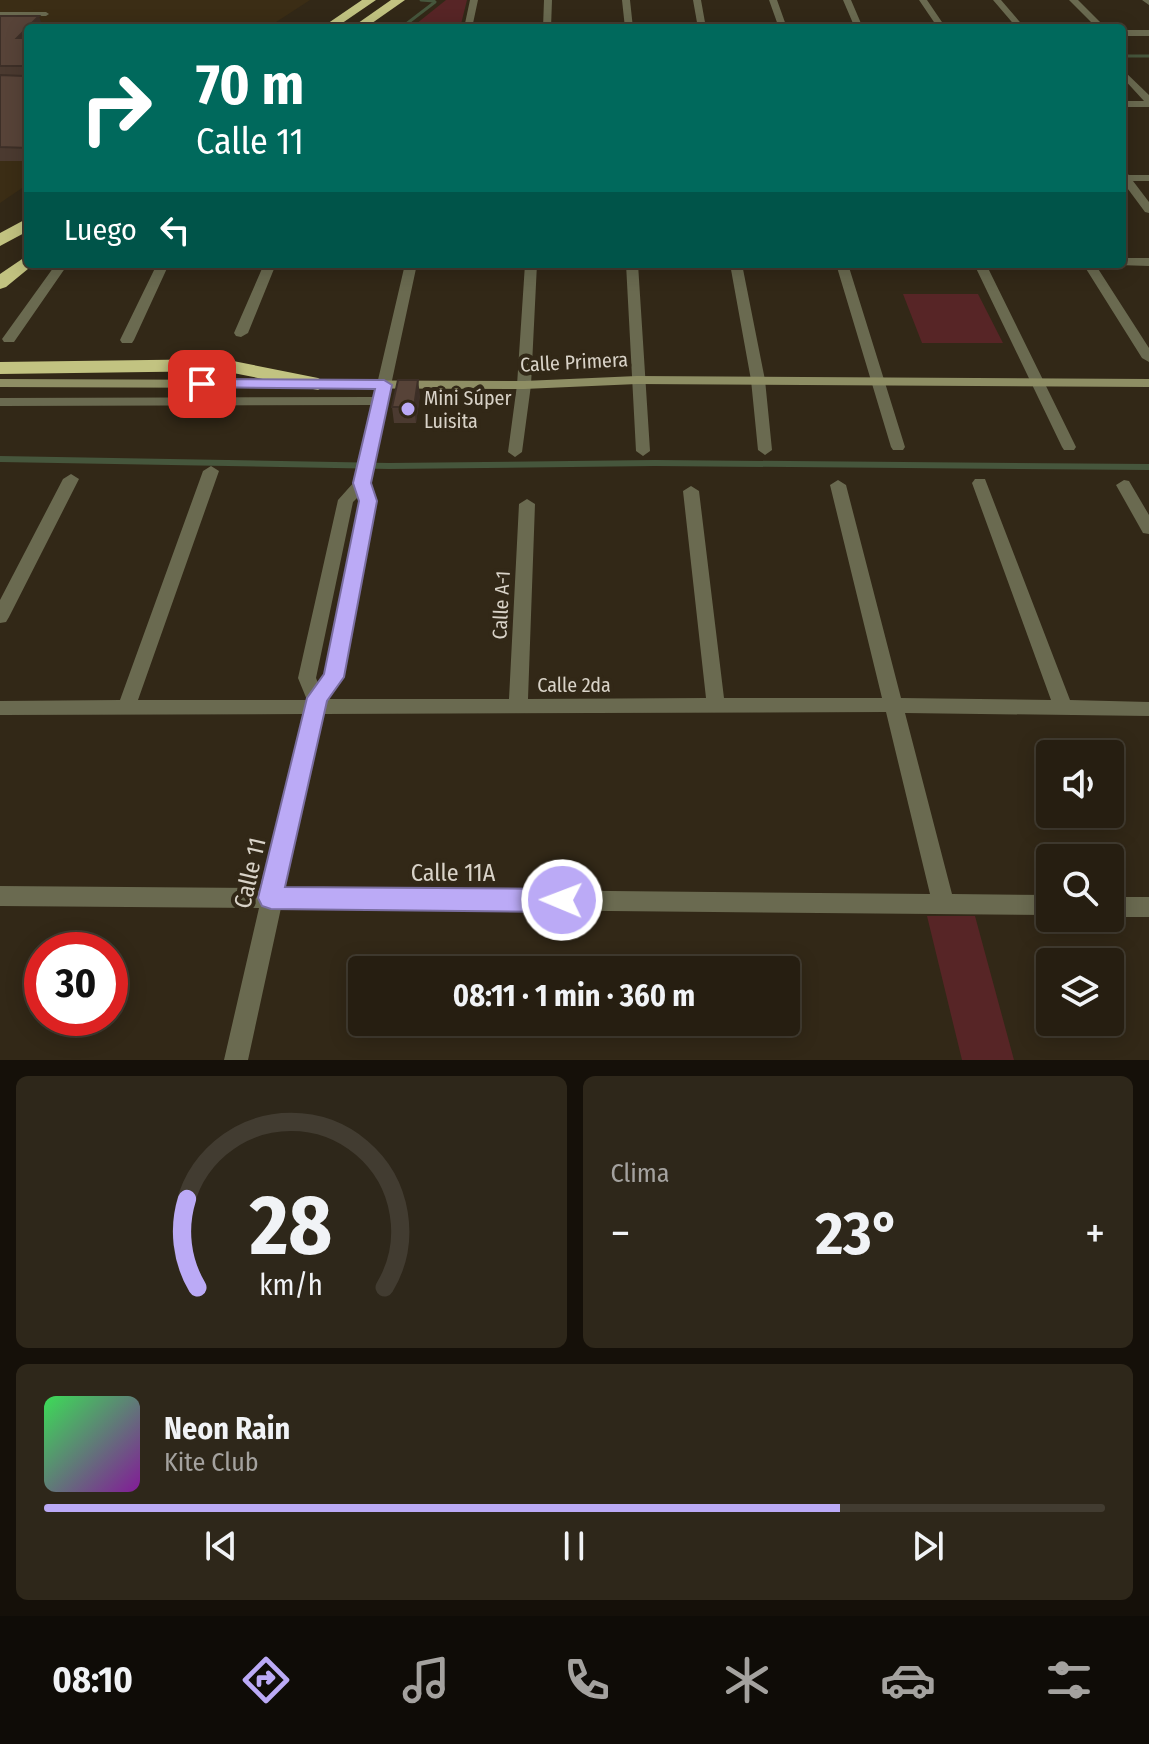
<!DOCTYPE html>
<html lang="es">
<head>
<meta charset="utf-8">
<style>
  :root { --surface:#261e11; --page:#2e271a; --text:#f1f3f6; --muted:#a4a29f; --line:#423c31; --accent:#bbaaf6 }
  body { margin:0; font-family:"Fira Sans Condensed",sans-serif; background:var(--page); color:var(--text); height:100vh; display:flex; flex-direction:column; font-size:30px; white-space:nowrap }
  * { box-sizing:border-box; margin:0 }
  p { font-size:26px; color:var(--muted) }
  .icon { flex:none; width:44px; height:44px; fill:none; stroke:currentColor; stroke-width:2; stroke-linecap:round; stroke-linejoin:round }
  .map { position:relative; height:1060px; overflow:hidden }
  .details { display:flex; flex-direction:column; gap:16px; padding:16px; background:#151009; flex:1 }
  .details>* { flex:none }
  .hud { position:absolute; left:24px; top:24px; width:1102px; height:244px; border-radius:8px; box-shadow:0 4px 20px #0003,0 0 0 2px var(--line); background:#00695c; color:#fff; overflow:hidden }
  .buttons { position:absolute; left:1036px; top:740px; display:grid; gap:16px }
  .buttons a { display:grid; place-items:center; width:88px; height:88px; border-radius:8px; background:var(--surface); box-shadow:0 4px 20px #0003,0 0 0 2px var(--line); font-size:40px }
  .speed { position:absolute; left:24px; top:932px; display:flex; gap:16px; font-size:40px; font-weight:700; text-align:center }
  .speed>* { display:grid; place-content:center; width:104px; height:104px; border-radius:50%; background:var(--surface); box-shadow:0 4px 20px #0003,0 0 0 2px var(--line); line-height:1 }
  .speed .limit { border:12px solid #d22; background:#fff; color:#111 }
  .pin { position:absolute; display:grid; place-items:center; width:68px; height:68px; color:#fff; margin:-34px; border-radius:16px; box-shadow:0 4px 12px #0006 }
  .me { position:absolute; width:88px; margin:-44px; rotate:271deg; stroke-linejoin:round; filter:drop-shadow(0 0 6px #0008) }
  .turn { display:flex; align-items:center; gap:28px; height:168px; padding:0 40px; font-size:36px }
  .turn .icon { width:104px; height:104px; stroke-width:2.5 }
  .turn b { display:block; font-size:56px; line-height:68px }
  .then { display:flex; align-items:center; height:76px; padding:0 40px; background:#0003; gap:16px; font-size:30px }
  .big { font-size:60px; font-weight:700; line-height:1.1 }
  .details .card { flex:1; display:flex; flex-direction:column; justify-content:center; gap:12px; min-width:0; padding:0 28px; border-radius:12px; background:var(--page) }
  .details .dial { align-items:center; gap:0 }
  .dial svg { height:208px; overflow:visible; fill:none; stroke:var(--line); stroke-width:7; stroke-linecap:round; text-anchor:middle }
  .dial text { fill:var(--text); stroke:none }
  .song { display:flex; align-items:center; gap:24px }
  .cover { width:96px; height:96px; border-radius:12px; background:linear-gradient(135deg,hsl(130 70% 55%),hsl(290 70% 35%)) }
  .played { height:8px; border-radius:4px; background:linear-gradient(90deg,var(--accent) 75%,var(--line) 75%) }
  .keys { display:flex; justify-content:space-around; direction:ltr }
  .heat { display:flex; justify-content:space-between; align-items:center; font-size:44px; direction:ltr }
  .details .tiles { flex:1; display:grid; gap:16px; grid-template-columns:1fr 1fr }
  .card:last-child { grid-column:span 2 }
  .trip { position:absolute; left:348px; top:956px; width:452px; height:80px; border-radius:8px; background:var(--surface); box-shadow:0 4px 20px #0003,0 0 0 2px var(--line); font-weight:700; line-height:80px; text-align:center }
  .tab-bar { display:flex; height:128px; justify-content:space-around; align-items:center; background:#0f0c07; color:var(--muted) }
  .tab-bar .icon { width:56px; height:56px }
  .tab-bar .on { color:var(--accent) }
  .tab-bar b { font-size:36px; color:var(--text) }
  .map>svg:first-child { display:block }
  .built { fill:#3b2d15 }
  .green { fill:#572526 }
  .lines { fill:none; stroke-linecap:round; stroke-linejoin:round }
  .stream-far1 { stroke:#46563c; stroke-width:3 }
  .stream { stroke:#46563c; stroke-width:6 }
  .lane { fill:#6a6a50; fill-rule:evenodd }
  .street { fill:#6a6a50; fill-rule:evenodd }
  .secondary { fill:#8e8e64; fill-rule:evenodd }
  .highway { fill:#c2c381; fill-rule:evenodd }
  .wall { fill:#4b3a30 }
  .shaded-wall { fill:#3d2f27 }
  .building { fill:#574338; stroke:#3d2f27; stroke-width:2 }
  .route { fill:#bbaaf6; stroke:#7a6ea0; stroke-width:2 }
  .poi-dot { fill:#bbaaf6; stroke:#322817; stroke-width:3 }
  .labels { text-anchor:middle; stroke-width:8; stroke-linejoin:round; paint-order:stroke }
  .street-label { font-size:20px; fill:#d9d3c8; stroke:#322817 }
  .poi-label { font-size:20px; fill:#d9d3c8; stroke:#322817; text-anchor:start }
  .near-street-label { font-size:24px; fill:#d9d3c8; stroke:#322817 }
</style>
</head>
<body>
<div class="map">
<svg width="1149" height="1060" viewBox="0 0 1149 1060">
  <rect width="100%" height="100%" fill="#322817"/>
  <!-- built -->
  <path class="built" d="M0,0H310L267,28H28V184L0,203Z"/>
  <!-- green -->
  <path class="green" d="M446,0H467L460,28H411Z
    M903,294H978L1003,343H922Z
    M927,916H975L1014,1060H962Z"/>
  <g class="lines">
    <!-- stream-far1 -->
    <path class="stream-far1" d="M421,0L434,1
      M401,28L435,2
      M1122,56H1149"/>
    <!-- stream -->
    <path class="stream" d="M0,459L389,466L655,463L1149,467"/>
    <!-- lane -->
    <path class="lane" d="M0,12H46L49,14L46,16H0Z"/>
    <!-- street -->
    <path class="street" d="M470,0H478L472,28H464Z
      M544,0H552L551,28H543Z
      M622,0H630L633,28H625Z
      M693,0H701L706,28H698Z
      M769,0H777L787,28H779Z
      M843,0H851L863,28H855Z
      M919,0H927L946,28H938Z
      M993,0H1001L1025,28H1017Z
      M1069,0H1078L1106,28H1097Z
      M1142,0H1149V5Z
      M1122,30H1149V36H1122Z
      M1122,69L1149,95V107H1122V101H1144L1122,77Z
      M1122,170L1129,175H1149V181H1133L1149,202V213L1145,212L1122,181Z
      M1122,258H1149V266L1118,265L1122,264Z
      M56,264H68L14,342H4L2,339Z
      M157,264H169L134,340L132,343H122L120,340Z
      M264,264H276L248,333L241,337L236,336L234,333Z
      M405,264H417L370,483L376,501L342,677L326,699H509L519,504L527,499L535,504L528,699L706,698L683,491L691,486L699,491L724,698H882L830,485L838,480L846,485L901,698L1051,700L972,483L975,479H985L1070,700L1149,702V716L905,713L952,894L1050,895V915L281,908L248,1060H224L259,908L0,906V886L264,888L304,714L0,715V701L120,700L203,471L211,466L219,471L138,700H307L298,678L338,500L355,481L372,405L0,406V398L374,397ZM359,496L360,501L324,675L318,683L316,678L353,502ZM886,712L930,894L285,888L323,714Z
      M525,264H537L531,385L522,452L515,457L508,452L517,385Z
      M626,264H638L650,451L643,456L636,451Z
      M730,264H742L765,380L772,450L765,455L758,450L751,380Z
      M836,264H848L905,447L903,450H893L891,447Z
      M974,264H986L1076,447L1074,450H1064L1062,447Z
      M1083,264H1095L1149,348V362L1142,358Z
      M71,474L79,479L9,617L6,622L0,623V600L63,479Z
      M1124,480L1129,481L1149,515V534L1143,533L1116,485Z
      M1110,897H1149V917H1110Z"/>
    <!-- secondary -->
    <path class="secondary" d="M637,376L1149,379V387L637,384L524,389L0,387V379L524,381Z"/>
    <!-- highway -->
    <path class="highway" d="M362,0H376L335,28H321Z
      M391,0H405L365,28H351Z
      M28,218V231L0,246V233Z
      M28,255V264H34L6,287L0,289V274Z
      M223,359L318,378L328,384L318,390L223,371L0,374V362Z"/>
  </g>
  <!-- wall -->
  <path class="wall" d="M0,16L43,28H28V161H0Z
    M420,395L416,423H394L392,407Z"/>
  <!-- shaded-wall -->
  <path class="shaded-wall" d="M39,16L43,28H28V43L17,38Z
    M418,380L420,395L416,423L414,407Z"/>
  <!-- building -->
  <path class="building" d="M0,16H39L17,38H28V148L0,147V75L24,76L27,69L24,66H0Z
    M398,380H418L414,407H392Z"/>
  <!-- route -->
  <path class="route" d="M202,379L384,380L392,385L371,483L377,501L344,677L327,701L285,887L562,889L570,892L574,900L570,908L562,912L271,909L262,906L258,898L307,698L324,674L359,501L353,483L375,389L197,387L195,384Z"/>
  <!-- markers -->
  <circle class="poi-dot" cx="408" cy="409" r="8"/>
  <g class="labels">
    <!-- street labels -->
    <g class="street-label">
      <text transform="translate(574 362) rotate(-3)" y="7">Calle Primera</text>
      <text transform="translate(501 605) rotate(-87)" y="7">Calle A-1</text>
      <text x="574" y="692">Calle 2da</text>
    </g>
    <!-- poi labels -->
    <g class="poi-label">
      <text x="424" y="405">Mini Súper<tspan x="424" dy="23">Luisita</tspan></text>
    </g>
    <!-- near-street labels -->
    <g class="near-street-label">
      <text transform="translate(250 873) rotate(-77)" y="8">Calle 11</text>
      <text x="453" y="881">Calle 11A</text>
    </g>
  </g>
</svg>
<div class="buttons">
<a><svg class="icon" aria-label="sound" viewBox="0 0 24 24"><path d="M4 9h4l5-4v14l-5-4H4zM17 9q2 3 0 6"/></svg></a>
<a><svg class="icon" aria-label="search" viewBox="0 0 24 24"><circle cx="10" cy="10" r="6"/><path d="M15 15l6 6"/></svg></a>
<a><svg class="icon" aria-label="layers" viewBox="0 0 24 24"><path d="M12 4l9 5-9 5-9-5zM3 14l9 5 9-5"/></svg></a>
</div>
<div class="speed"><div class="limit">30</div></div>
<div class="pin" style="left:202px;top:384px;background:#d93025"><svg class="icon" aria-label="arrive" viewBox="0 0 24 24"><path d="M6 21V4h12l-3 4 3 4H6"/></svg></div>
<svg class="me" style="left:562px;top:900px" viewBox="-20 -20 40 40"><circle r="17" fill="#bbaaf6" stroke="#fff" stroke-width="3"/><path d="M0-11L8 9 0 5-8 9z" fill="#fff"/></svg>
<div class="trip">08:11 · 1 min · 360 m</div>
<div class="hud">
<div class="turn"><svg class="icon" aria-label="right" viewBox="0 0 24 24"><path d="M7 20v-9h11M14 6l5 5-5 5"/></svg><div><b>70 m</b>Calle 11</div></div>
<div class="then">Luego<svg class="icon" aria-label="left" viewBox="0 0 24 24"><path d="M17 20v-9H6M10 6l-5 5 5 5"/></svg></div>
</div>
</div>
<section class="details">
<div class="tiles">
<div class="card dial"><svg viewBox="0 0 100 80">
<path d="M14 69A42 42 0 1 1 86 69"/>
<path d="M14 69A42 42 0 0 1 10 35" stroke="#bbaaf6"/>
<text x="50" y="56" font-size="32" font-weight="700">28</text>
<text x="50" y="72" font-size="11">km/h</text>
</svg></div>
<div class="card"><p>Clima</p>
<div class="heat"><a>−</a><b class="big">23°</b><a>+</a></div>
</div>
<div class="card">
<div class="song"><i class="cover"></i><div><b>Neon Rain</b><p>Kite Club</p></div></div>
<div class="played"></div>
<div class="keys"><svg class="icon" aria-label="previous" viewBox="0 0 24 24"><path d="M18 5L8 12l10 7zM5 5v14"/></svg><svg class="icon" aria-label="pause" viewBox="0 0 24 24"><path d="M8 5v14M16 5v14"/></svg><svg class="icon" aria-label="next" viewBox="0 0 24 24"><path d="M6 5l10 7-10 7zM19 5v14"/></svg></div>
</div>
</div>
</section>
<nav class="tab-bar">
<b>08:10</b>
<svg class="icon on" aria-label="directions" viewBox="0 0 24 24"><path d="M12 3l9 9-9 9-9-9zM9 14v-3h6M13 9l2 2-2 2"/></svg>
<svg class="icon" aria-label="music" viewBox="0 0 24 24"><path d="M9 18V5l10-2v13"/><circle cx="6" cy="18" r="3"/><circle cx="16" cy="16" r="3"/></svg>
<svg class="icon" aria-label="phone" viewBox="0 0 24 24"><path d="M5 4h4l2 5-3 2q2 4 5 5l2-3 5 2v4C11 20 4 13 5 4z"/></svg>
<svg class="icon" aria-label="climate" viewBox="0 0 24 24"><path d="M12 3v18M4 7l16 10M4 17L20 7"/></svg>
<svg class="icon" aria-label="car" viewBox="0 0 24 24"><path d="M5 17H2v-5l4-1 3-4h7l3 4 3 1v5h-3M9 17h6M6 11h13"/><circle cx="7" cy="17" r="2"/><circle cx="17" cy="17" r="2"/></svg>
<svg class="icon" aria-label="filters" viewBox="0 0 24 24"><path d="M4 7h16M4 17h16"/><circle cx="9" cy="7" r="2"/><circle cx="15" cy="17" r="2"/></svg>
</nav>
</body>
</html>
